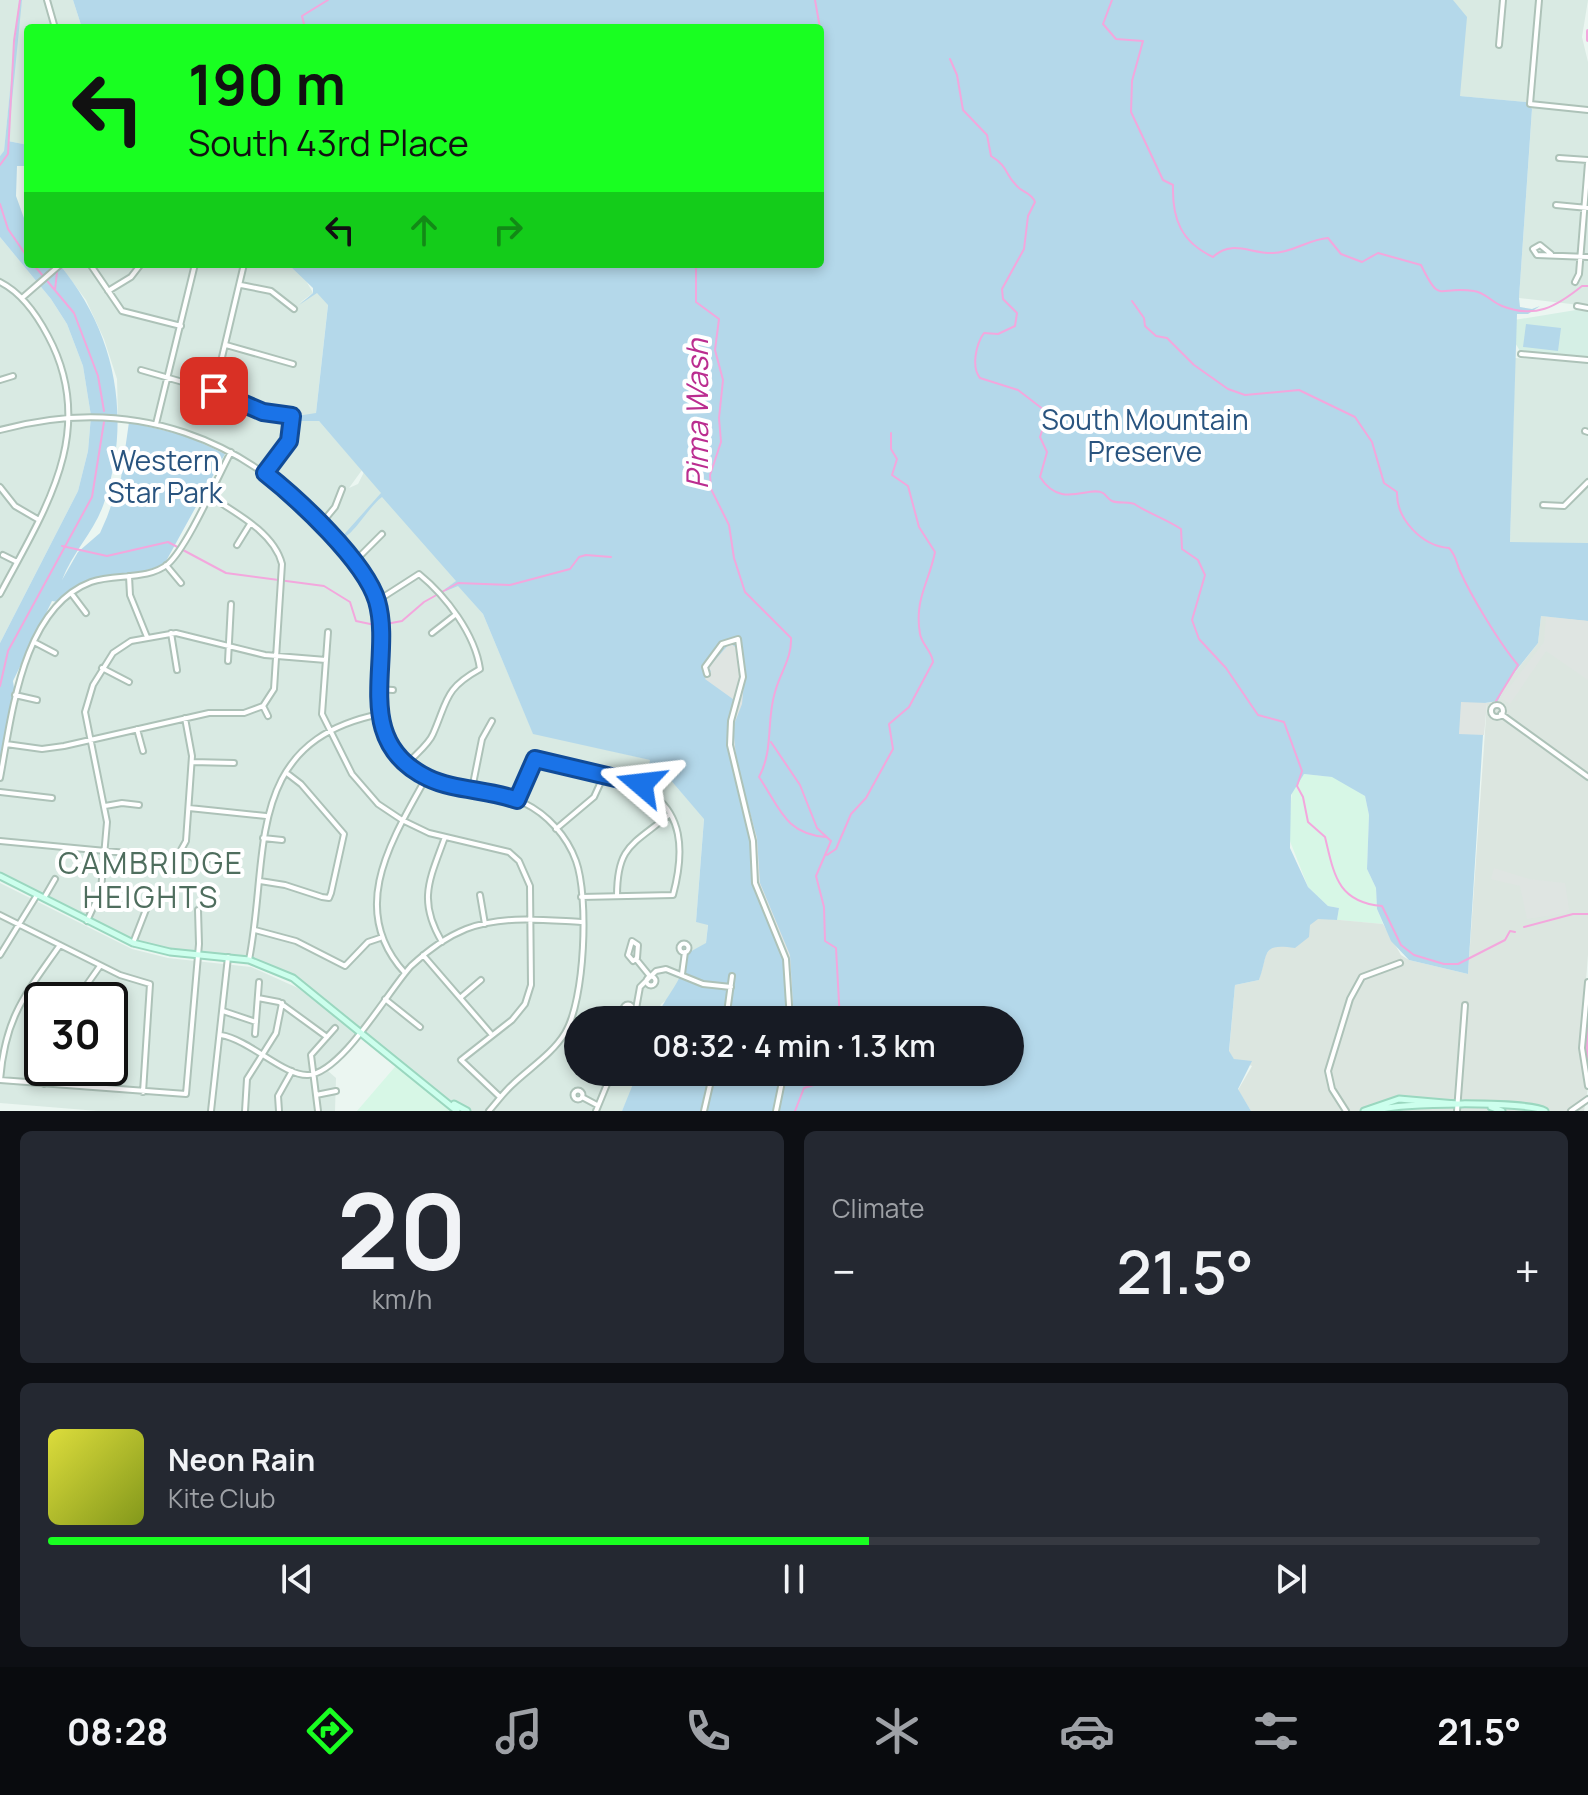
<!DOCTYPE html>
<html lang="en">
<head>
<meta charset="utf-8">
<style>
  :root { --surface:#171b24; --page:#242831; --text:#f1f3f6; --muted:#9ea1a6; --line:#363941; --accent:#19ff21 }
  body { margin:0; font-family:Manrope,sans-serif; background:var(--page); color:var(--text); height:100vh; display:flex; flex-direction:column; font-size:30px; white-space:nowrap }
  * { box-sizing:border-box; margin:0 }
  p { font-size:26px; color:var(--muted) }
  .icon { flex:none; width:44px; height:44px; fill:none; stroke:currentColor; stroke-width:2; stroke-linecap:round; stroke-linejoin:round }
  .map { position:relative; height:1111px; overflow:hidden }
  .panel { display:flex; flex-direction:column; gap:20px; padding:20px; background:#0d0f14; flex:1 }
  .panel>* { flex:none }
  .guide { position:absolute; left:24px; top:24px; width:800px; height:244px; border-radius:8px; box-shadow:0 4px 12px #0003; background:#19ff21; color:#111; overflow:hidden }
  .speed { position:absolute; left:24px; top:982px; display:flex; gap:16px; font-size:40px; font-weight:700; text-align:center }
  .speed>* { display:grid; place-content:center; width:104px; height:104px; border-radius:50%; background:var(--surface); box-shadow:0 4px 12px #0003; line-height:1 }
  .speed .limit { border:4px solid #111; border-radius:12px; background:#fff; color:#111 }
  .pin { position:absolute; display:grid; place-items:center; width:68px; height:68px; color:#fff; margin:-34px; border-radius:16px; box-shadow:0 4px 12px #0006 }
  .me { position:absolute; width:88px; margin:-44px; rotate:287deg; stroke-linejoin:round; filter:drop-shadow(0 0 6px #0008) }
  .turn { display:flex; align-items:center; gap:28px; height:168px; padding:0 32px; font-size:36px }
  .turn .icon { width:104px; height:104px; stroke-width:2.5 }
  .turn b { display:block; font-size:56px; line-height:68px }
  .lanes { display:flex; align-items:center; height:76px; padding:0 32px; background:#0003; justify-content:center; gap:40px; direction:ltr }
  .lanes .off { opacity:.35 }
  .big { font-size:60px; font-weight:600; line-height:1.1 }
  .panel .card { flex:1; display:flex; flex-direction:column; justify-content:center; gap:12px; min-width:0; padding:0 28px; border-radius:12px; background:var(--page) }
  .panel .dial { align-items:center; gap:0 }
  .dial b { font-size:104px; line-height:1 }
  .song { display:flex; align-items:center; gap:24px }
  .cover { width:96px; height:96px; border-radius:12px; background:linear-gradient(135deg,hsl(60 70% 55%),hsl(70 70% 35%)) }
  .played { height:8px; border-radius:4px; background:linear-gradient(90deg,var(--accent) 55%,var(--line) 55%) }
  .keys { display:flex; justify-content:space-around; direction:ltr }
  .heat { display:flex; justify-content:space-between; align-items:center; font-size:44px; direction:ltr }
  .panel .tiles { flex:1; display:grid; gap:20px; grid-template-columns:1fr 1fr }
  .card:last-child { grid-column:span 2 }
  .trip { position:absolute; left:564px; top:1006px; width:460px; height:80px; border-radius:40px; background:var(--surface); box-shadow:0 4px 12px #0003; font-weight:600; line-height:80px; text-align:center }
  .tab-bar { display:flex; height:128px; justify-content:space-around; align-items:center; background:#090b0e; color:var(--muted) }
  .tab-bar .icon { width:56px; height:56px }
  .tab-bar .on { color:var(--accent) }
  .tab-bar b { font-size:36px; color:var(--text) }
  .map>svg:first-child { display:block }
  .residential { fill:#d9eae3; fill-rule:evenodd }
  .commercial { fill:#d7f7e6 }
  .industrial { fill:#dce6e0 }
  .education { fill:#d5efe5 }
  .green { fill:#b4d8ea }
  .parking { fill:#dfe5e2 }
  .lines { fill:none; stroke-linecap:round; stroke-linejoin:round }
  .stream { stroke:#f3a7dd; stroke-width:2 }
  .canal { stroke:#f3a7dd; stroke-width:4 }
  .street-casing { stroke:#adc2b8; stroke-width:8 }
  .secondary-casing { stroke:#9ad7bf; stroke-width:9 }
  .street { stroke:#fff; stroke-width:4 }
  .secondary { stroke:#ccffed; stroke-width:5 }
  .route-casing { stroke:#114b97; stroke-width:20 }
  .route { stroke:#1a73e8; stroke-width:14 }
  .labels { text-anchor:middle; stroke-width:8; stroke-linejoin:round; paint-order:stroke }
  .park-label { font-size:28px; fill:#29547f; stroke:#fff }
  .water-label { font-size:30px; font-style:italic; fill:#bb2d90; stroke:#fff }
  .neighbourhood-label { font-size:30px; letter-spacing:2px; fill:#4f6e5e; stroke:#fff }
</style>
</head>
<body>
<div class="map">
<svg width="1588" height="1111" viewBox="0 0 1588 1111">
  <rect width="100%" height="100%" fill="#ebf6f1"/>
  <!-- residential -->
  <path class="residential" d="M0,0H19L4,152L0,156Z
    M22,0H73L82,28H28V145L8,141L15,41Z
    M1453,0H1588L1582,37L1588,62V306L1519,298L1532,110L1526,102L1460,96Z
    M0,237L51,299L67,324L83,366L91,416L88,451L78,491L0,643Z
    M59,264H289L304,277L313,293L298,304L317,292L328,304L316,413L315,416H296V419L319,421L362,470L349,488L358,484L364,472L458,580L445,589L458,585L483,614L533,733L651,760L646,783L667,776L704,818L696,922L708,923L706,944L686,954L684,971L671,997L661,1004L656,1020H578V1072H640L622,1111H461L293,978L261,964L133,943L0,876V778L15,695L23,667L45,625L56,607L71,593L95,581L140,575L167,565L231,452L187,432L118,418L117,379L104,339L86,300Z
    M1515,358L1588,363V543H1510Z
    M0,883L132,949L168,958L251,967L298,988L359,1035L328,1071L336,1078L335,1111H98L0,1103ZM42,1000H110V1068H42Z"/>
  <!-- commercial -->
  <path class="commercial" d="M1304,774L1334,777L1365,796L1369,815L1367,869L1376,888L1377,909L1383,924L1337,920L1339,908L1328,906L1308,887L1288,836L1292,791Z
    M400,1061L461,1111H357Z"/>
  <!-- industrial -->
  <path class="industrial" d="M1541,616L1588,620V955L1581,1044L1588,1088L1584,1111H1251L1238,1090L1252,1066L1234,1059L1229,1052L1235,985L1259,980L1266,954L1272,947L1318,918L1383,924L1401,955L1409,960L1468,974L1487,703L1498,701L1508,681L1538,643Z"/>
  <!-- education -->
  <path class="education" d="M1576,310L1588,311V358L1520,351L1514,341V320Z"/>
  <!-- green -->
  <path class="green" d="M19,0H22L8,141L28,145L27,166H17L16,196L28,229V264H59C115,331 132,416 105,500C96,530 73,551 62,580L78,552L100,533L107,517L121,478L129,422L187,436L225,454L165,563C129,582 89,569 58,602L52,601L13,681L15,695L0,778V643L78,491L88,451L91,416L83,366L67,324L51,299L0,237V156L4,151Z
    M73,0H1453L1467,17L1460,96L1526,102L1532,109L1519,298L1520,307L1532,309L1540,306L1528,314H1517L1510,542L1588,543V621L1541,616L1538,643L1507,682L1498,701L1485,703L1468,974L1409,960L1391,941L1377,909L1376,888L1367,869L1369,815L1365,796L1332,777L1304,774L1291,795L1290,848L1308,887L1328,906L1339,908L1337,920L1318,919L1310,925L1309,937L1295,948C1260,943 1269,953 1259,980L1235,985L1229,1051L1234,1059L1252,1061L1238,1089L1251,1111H622L638,1072H1010V1020H656C664,996 684,982 686,954L706,943L708,925L696,922L704,819L668,777L653,789L646,783L650,760L533,734L483,614L458,586L446,591L445,589L456,581L382,497C368,507 353,537 340,539L381,493L319,421H297V416L316,413L328,305L317,293L299,305L313,293V288L288,264H820V28H82Z
    M1526,324L1561,328L1558,351L1523,347Z"/>
  <!-- parking -->
  <path class="parking" d="M1546,617L1588,621V680L1546,651L1510,704L1501,698L1544,642Z
    M730,643L743,653L745,672L742,704L733,727L737,766L757,838L760,883L790,955L794,1020H790L787,1006V965L757,889L751,831L735,775L729,734L737,702L705,679L711,671L708,668Z
    M1461,702L1487,703L1484,735L1459,734Z
    M1494,868L1529,879L1565,883L1569,909L1566,913L1527,919L1520,886L1491,879Z"/>
  <g class="lines">
    <!-- stream -->
    <path class="stream" d="M815,0L820,28
      M1112,0L1103,24L1116,39L1143,41L1132,81L1131,112L1163,180L1173,185C1172,219 1181,242 1213,257C1232,239 1251,254 1273,253C1292,253 1309,239 1328,238L1341,254L1362,262L1378,253L1421,265C1441,306 1437,285 1474,291C1484,292 1492,302 1502,306C1535,319 1556,307 1582,286H1588
      M305,28L302,16L328,0
      M950,59L957,75L963,110L987,135L991,156C1009,167 1004,173 1016,185C1022,193 1031,192 1035,202L1028,216L1024,249L1002,289L1003,299L1017,313L1015,326L998,334L984,333C976,344 971,367 980,378L1018,390L1048,413L1040,437L1047,452L1040,477C1061,510 1089,485 1103,493C1106,495 1108,499 1112,501C1119,504 1131,501 1136,505C1150,514 1166,519 1181,529L1182,549L1198,560L1205,575L1192,620L1199,639L1226,668L1258,715L1284,722L1302,771L1297,786L1303,797L1308,822L1325,837C1334,874 1337,902 1382,906L1401,945L1414,955L1444,964H1458L1505,940L1510,931L1515,932
      M0,165L8,154L14,41L20,0
      M0,204L8,229L28,258
      M33,264L74,313L98,376L104,411
      M696,264V302L719,319L715,350L723,380L719,418L721,442L710,475L711,489L729,525L734,558L745,592L791,638C792,658 780,673 775,692C766,721 774,749 759,777C780,808 785,834 826,837
      M55,290L57,272
      M1132,301L1144,318L1145,326L1156,336L1167,338L1194,365L1228,389L1245,395L1299,390L1355,417L1372,442L1384,483L1397,492C1396,519 1422,546 1449,548C1456,555 1456,562 1460,571C1471,596 1500,644 1518,665L1496,701
      M62,546L107,556L168,542L226,573L324,586L350,602L356,621L375,625
      M386,624L402,621L424,602L458,583L510,585L570,569L579,557L586,555L611,557
      M0,686L8,651L92,497L104,422
      M771,742L800,785L817,828L831,841L816,876L824,907L825,941L836,948L840,1020
      M827,855L836,849L851,814L866,798L893,749L889,724L909,707L933,662C932,651 922,645 920,634C914,599 929,583 935,552L919,527L908,486L892,475L897,459L891,449V433
      M1524,927L1573,914H1588
      M795,1111L804,1088L820,1083L826,1072"/>
    <!-- canal -->
    <path class="canal" d="M1588,31V40
      M1588,1019V1069"/>
    <defs>
      <path id="street" d="M47,0L55,28
        M1539,0L1530,104L1588,110
        M1499,45L1503,0
        M1559,158L1588,160
        M1556,205L1588,208
        M1551,254L1540,245L1533,249L1537,255L1588,257
        M90,264L122,311L181,326
        M0,282C22,293 37,315 48,336C99,431 44,511 0,594
        M1575,282L1579,274L1588,163
        M241,285L271,291L294,309
        M108,291L131,277L141,264
        M22,298L61,264
        M1577,306L1588,308
        M226,345L293,364
        M1521,354L1588,360
        M141,370L214,391L263,412L292,416L289,441L265,473
        M0,380L13,376
        M214,391L244,264
        M156,424L195,264
        M0,430C131,394 250,436 335,541C350,559 369,577 376,600C391,646 362,699 391,743C426,796 475,779 524,803C547,814 567,836 576,861C589,897 585,1000 565,1033C552,1054 531,1067 513,1084C504,1092 497,1102 489,1111
        M1585,431L1588,432
        M0,487L15,506L39,520
        M1543,505L1564,506L1588,482
        M321,524L335,507L342,489
        M237,545L250,524
        M3,555L17,562
        M353,563L382,534
        M166,565L181,583
        M129,576L130,595L147,637
        M71,593L86,613
        M377,601L419,574C446,596 475,634 480,669C444,689 448,700 433,734C429,744 416,754 408,763
        M328,632L322,714L352,774L378,804L402,820L429,833L509,852L519,861L530,886L531,985L525,1004L512,1020L461,1060L500,1097
        M171,633L177,670
        M432,633L455,615
        M36,643L55,653
        M228,661L231,604
        M102,668L129,682
        M707,674L705,667L722,644L738,639L743,677L731,721L730,745L753,841L755,883L786,959L790,1020
        M377,689L393,690
        M15,695L37,700
        M1491 711a6 6 0 1 1 12 0a6 6 0 1 1-12 0Z
        M263,706L268,716
        M1501,714L1588,777
        M137,729L143,751
        M6,744L42,749L64,746L209,713H244L263,706L274,689L282,564C274,532 234,512 208,495
        M192,762L234,763
        M0,778C12,715 22,608 91,582C115,573 147,581 168,564C188,546 217,478 231,452
        M472,789L482,739L492,721
        M0,792L52,798
        M517,799L532,763L535,759L542,760C624,778 703,783 673,895L581,897
        M105,806L122,803L139,805
        M189,808L266,816
        M556,829L594,797L605,773
        M263,838L282,840
        M0,841L169,857L181,850L193,858L213,859
        M181,850L186,841L192,756L185,718
        M260,881L285,885L322,897L329,898L331,893L344,834L301,784L288,774
        M480,895L485,924
        M617,896C617,845 633,845 670,814
        M44,898L55,879
        M0,915L120,975L150,984L143,1092
        M87,921L101,890L107,822L85,712L93,685L113,653L131,641L176,633L265,655L326,660
        M255,930L296,941L345,966L368,942L380,938
        M632,941L638,945L637,958L633,961L628,955Z
        M442,942C417,900 430,879 445,837
        M133,943L147,907
        M679.5 948a4.5 4.5 0 1 1 9 0a4.5 4.5 0 1 1-9 0Z
        M60,945C25,995 5,1017 0,1080L186,1094L199,944L198,910
        M0,955L37,895
        M423,955L492,1035
        M636,959L649,975
        M249,960C270,854 242,742 380,714
        M405,973C347,910 391,841 426,778
        M682,974L685,952
        M646.5 981a4.5 4.5 0 1 1 9 0a4.5 4.5 0 1 1-9 0Z
        M1588,982L1582,1048L1588,1086
        M258,998L279,1002L327,1037
        M460,998L481,980
        M385,999L420,1027
        M76,1000L100,966
        M623.5 1009a4.5 4.5 0 1 1 9 0a4.5 4.5 0 1 1-9 0Z
        M223,1011L256,1022
        M634,1020L640,987L656,971L666,969L703,984L731,987
        M726,1020L732,976
        M255,1034L259,982
        M221,1035C250,1040 284,1076 308,1075C342,1073 388,991 411,966C427,951 446,937 466,929C503,915 543,920 581,922
        M612,1072L616,1078L620,1072
        M44,1084L46,1068
        M573.5 1095a4.5 4.5 0 1 1 9 0a4.5 4.5 0 1 1-9 0Z
        M316,1095L336,1091
        M582,1097L597,1105
        M211,1111L228,957
        M245,1111L247,1079L276,1033L282,1003
        M279,1111L278,1096L292,1071
        M318,1111L311,1055L335,1028
        M596,1111L612,1072
        M704,1111L713,1072
        M776,1111L784,1072
        M1346,1111L1332,1089L1328,1071L1350,999L1362,977L1400,963
        M1457,1111L1465,1005
        M1571,1111L1588,1099"/>
      <path id="secondary" d="M0,876L133,943L170,952L249,960L293,978L457,1111
        M454,1104L467,1111
        M1491,1107L1502,1111
        M1364,1111L1399,1099L1456,1104
        M1375,1111C1395,1102 1529,1101 1545,1111"/>
    </defs>
    <!-- street casing -->
    <use href="#street" class="street-casing"/>
    <!-- secondary casing -->
    <use href="#secondary" class="secondary-casing"/>
    <!-- street -->
    <use href="#street" class="street"/>
    <!-- secondary -->
    <use href="#secondary" class="secondary"/>
  </g>
  <g class="lines">
    <defs>
      <path id="route" d="M214,391L263,412L292,416L289,441L265,473C298,499 365,561 377,601C394,660 349,740 428,778C455,791 488,789 517,800L535,759L641,784"/>
    </defs>
    <!-- route casing -->
    <use href="#route" class="route-casing"/>
    <!-- route -->
    <use href="#route" class="route"/>
  </g>
  <g class="labels">
    <!-- park labels -->
    <g class="park-label">
      <text x="1145" y="430">South Mountain<tspan x="1145" dy="32">Preserve</tspan></text>
      <text x="165" y="471">Western<tspan x="165" dy="32">Star Park</tspan></text>
    </g>
    <!-- water labels -->
    <g class="water-label">
      <text transform="translate(698 414) rotate(-90)" y="10">Pima Wash</text>
    </g>
    <!-- neighbourhood labels -->
    <g class="neighbourhood-label">
      <text x="151" y="874">CAMBRIDGE<tspan x="151" dy="34">HEIGHTS</tspan></text>
    </g>
  </g>
</svg>
<div class="speed"><div class="limit">30</div></div>
<div class="pin" style="left:214px;top:391px;background:#d93025"><svg class="icon" aria-label="arrive" viewBox="0 0 24 24"><path d="M6 21V4h12l-3 4 3 4H6"/></svg></div>
<svg class="me" style="left:641px;top:784px" viewBox="-20 -20 40 40"><path d="M0-17L14 15 0 8-14 15z" fill="#1a73e8" stroke="#fff" stroke-width="4"/></svg>
<div class="trip">08:32 · 4 min · 1.3 km</div>
<div class="guide">
<div class="turn"><svg class="icon" aria-label="left" viewBox="0 0 24 24"><path d="M17 20v-9H6M10 6l-5 5 5 5"/></svg><div><b>190 m</b>South 43rd Place</div></div>
<div class="lanes"><svg class="icon" aria-label="left" viewBox="0 0 24 24"><path d="M17 20v-9H6M10 6l-5 5 5 5"/></svg><svg class="icon off" aria-label="ahead" viewBox="0 0 24 24"><path d="M12 20V5M6 11l6-6 6 6"/></svg><svg class="icon off" aria-label="right" viewBox="0 0 24 24"><path d="M7 20v-9h11M14 6l5 5-5 5"/></svg></div>
</div>
</div>
<section class="panel">
<div class="tiles">
<div class="card dial"><b>20</b><p>km/h</p></div>
<div class="card"><p>Climate</p>
<div class="heat"><a>−</a><b class="big">21.5°</b><a>+</a></div>
</div>
<div class="card">
<div class="song"><i class="cover"></i><div><b>Neon Rain</b><p>Kite Club</p></div></div>
<div class="played"></div>
<div class="keys"><svg class="icon" aria-label="previous" viewBox="0 0 24 24"><path d="M18 5L8 12l10 7zM5 5v14"/></svg><svg class="icon" aria-label="pause" viewBox="0 0 24 24"><path d="M8 5v14M16 5v14"/></svg><svg class="icon" aria-label="next" viewBox="0 0 24 24"><path d="M6 5l10 7-10 7zM19 5v14"/></svg></div>
</div>
</div>
</section>
<nav class="tab-bar">
<b>08:28</b>
<svg class="icon on" aria-label="directions" viewBox="0 0 24 24"><path d="M12 3l9 9-9 9-9-9zM9 14v-3h6M13 9l2 2-2 2"/></svg>
<svg class="icon" aria-label="music" viewBox="0 0 24 24"><path d="M9 18V5l10-2v13"/><circle cx="6" cy="18" r="3"/><circle cx="16" cy="16" r="3"/></svg>
<svg class="icon" aria-label="phone" viewBox="0 0 24 24"><path d="M5 4h4l2 5-3 2q2 4 5 5l2-3 5 2v4C11 20 4 13 5 4z"/></svg>
<svg class="icon" aria-label="climate" viewBox="0 0 24 24"><path d="M12 3v18M4 7l16 10M4 17L20 7"/></svg>
<svg class="icon" aria-label="car" viewBox="0 0 24 24"><path d="M5 17H2v-5l4-1 3-4h7l3 4 3 1v5h-3M9 17h6M6 11h13"/><circle cx="7" cy="17" r="2"/><circle cx="17" cy="17" r="2"/></svg>
<svg class="icon" aria-label="filters" viewBox="0 0 24 24"><path d="M4 7h16M4 17h16"/><circle cx="9" cy="7" r="2"/><circle cx="15" cy="17" r="2"/></svg>
<b>21.5°</b>
</nav>
</body>
</html>
